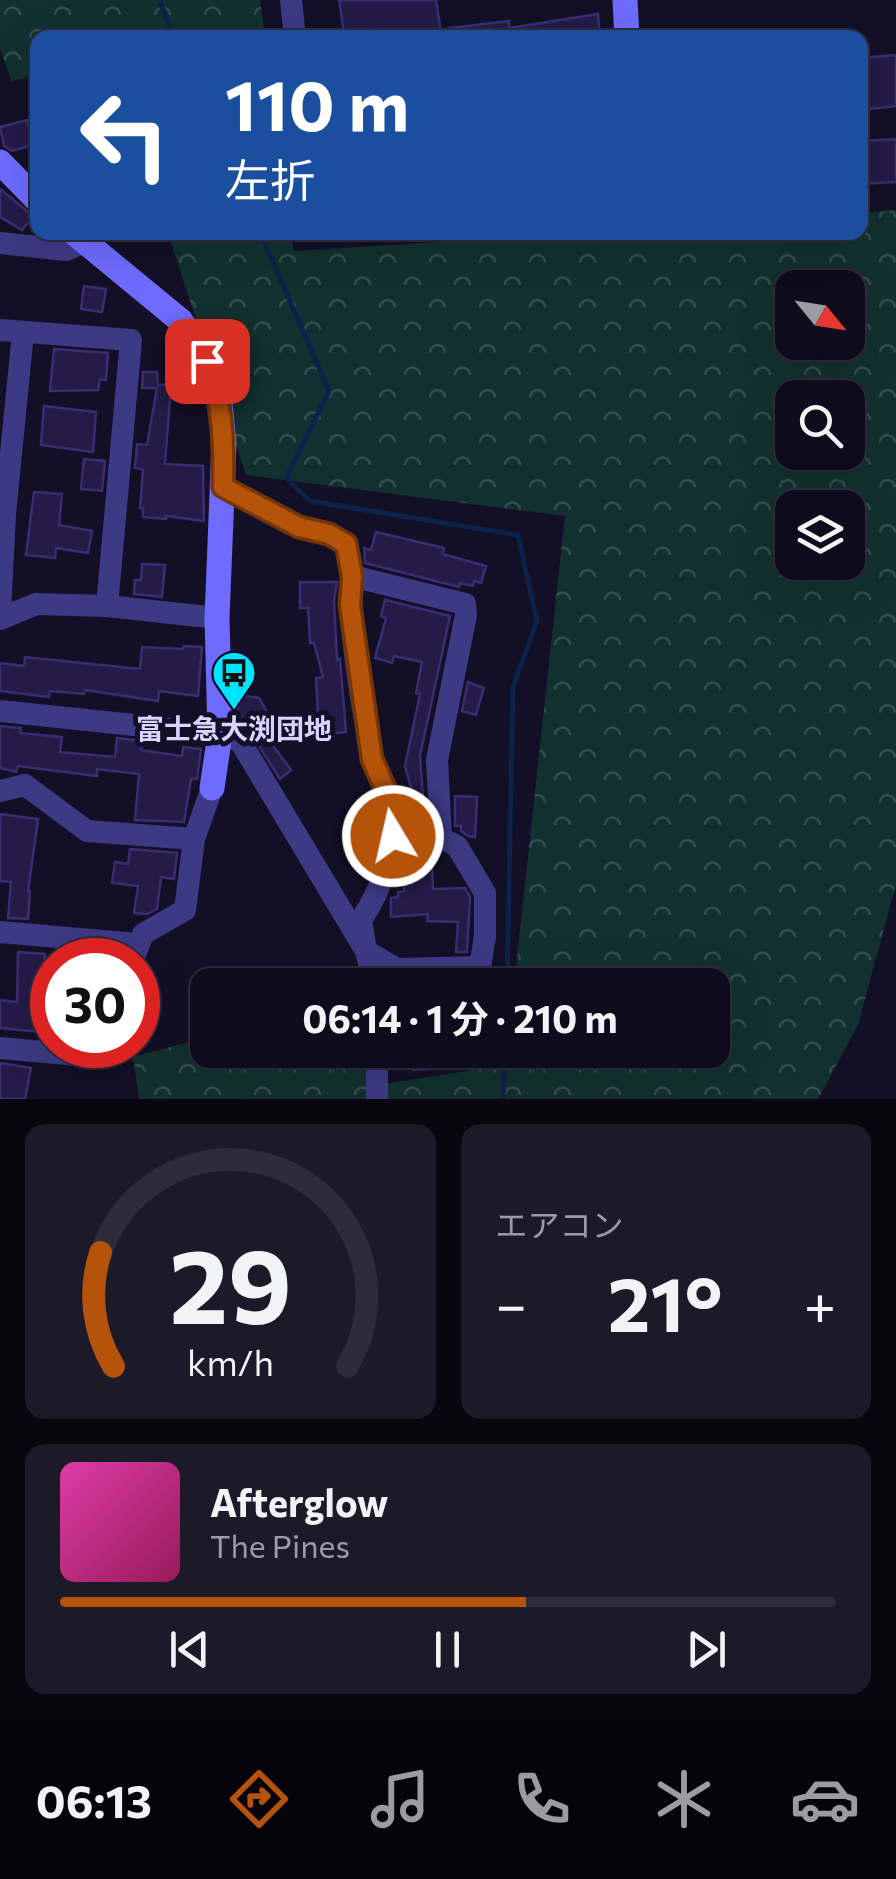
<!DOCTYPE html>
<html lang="ja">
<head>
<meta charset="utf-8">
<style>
  :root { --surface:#0e0b1c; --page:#1c1929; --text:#f1f3f6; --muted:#9b9ba3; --line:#2e2b3b; --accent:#b45309 }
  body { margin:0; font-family:Commissioner,"Noto Sans JP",sans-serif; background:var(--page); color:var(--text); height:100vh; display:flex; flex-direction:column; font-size:38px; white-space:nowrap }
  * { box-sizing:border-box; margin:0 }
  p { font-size:32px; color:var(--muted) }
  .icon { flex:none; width:55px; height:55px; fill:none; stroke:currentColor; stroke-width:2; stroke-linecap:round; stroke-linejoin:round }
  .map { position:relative; height:1099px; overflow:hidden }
  .panel { display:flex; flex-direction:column; gap:25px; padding:25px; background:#08060f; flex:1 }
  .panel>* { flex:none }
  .hud { position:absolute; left:30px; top:30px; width:838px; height:210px; border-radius:20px; box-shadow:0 10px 40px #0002,0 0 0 2px var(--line); background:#1a4fa0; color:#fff; overflow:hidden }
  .needle { width:65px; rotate:120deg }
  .buttons { position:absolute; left:775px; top:270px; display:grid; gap:20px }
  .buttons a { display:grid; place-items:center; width:90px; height:90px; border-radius:20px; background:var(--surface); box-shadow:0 10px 40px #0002,0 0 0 2px var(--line); font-size:50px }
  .speed { position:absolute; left:30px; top:938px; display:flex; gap:20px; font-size:50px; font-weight:700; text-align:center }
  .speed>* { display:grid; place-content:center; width:130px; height:130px; border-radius:50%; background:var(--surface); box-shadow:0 10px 40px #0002,0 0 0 2px var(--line); line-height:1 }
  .speed .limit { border:15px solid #d22; background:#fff; color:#111 }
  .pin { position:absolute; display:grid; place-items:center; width:85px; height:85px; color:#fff; margin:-42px; border-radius:20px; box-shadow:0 5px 15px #0006 }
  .me { position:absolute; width:110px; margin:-55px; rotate:351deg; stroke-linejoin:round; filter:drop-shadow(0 0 8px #0008) }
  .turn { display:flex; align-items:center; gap:35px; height:210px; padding:0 30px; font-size:45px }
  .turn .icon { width:130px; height:130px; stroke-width:2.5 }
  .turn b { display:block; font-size:70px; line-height:85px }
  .big { font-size:75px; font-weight:700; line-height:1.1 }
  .panel .widget { flex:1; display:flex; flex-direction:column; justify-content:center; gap:15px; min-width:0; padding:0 35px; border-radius:20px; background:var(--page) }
  .panel .dial { align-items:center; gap:0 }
  .dial svg { height:260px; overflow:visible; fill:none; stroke:var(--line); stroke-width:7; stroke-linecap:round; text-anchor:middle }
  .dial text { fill:var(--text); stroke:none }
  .song { display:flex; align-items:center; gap:30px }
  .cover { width:120px; height:120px; border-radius:15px; background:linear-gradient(135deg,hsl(320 70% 55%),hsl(330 70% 35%)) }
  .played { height:10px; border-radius:5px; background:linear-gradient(90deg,var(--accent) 60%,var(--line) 60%) }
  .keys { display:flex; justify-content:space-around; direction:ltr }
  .heat { display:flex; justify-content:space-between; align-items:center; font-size:55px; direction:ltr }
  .panel .tiles { flex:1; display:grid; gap:25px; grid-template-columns:1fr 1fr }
  .widget:last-child { grid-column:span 2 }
  .trip { position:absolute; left:190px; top:968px; width:540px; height:100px; border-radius:20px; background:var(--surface); box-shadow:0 10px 40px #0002,0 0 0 2px var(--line); font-weight:700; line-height:100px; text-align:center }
  .tab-bar { display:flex; height:160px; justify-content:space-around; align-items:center; background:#06040b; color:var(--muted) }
  .tab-bar .icon { width:70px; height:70px }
  .tab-bar .active { color:var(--accent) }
  .tab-bar b { font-size:45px; color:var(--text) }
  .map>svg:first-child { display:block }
  .forest { fill:url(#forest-crowns); fill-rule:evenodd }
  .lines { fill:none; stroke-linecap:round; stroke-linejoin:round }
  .stream { stroke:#0c2248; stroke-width:5 }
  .building { fill:#241b47; stroke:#3b2d73; stroke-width:2.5 }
  .street { stroke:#3d3a85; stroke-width:22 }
  .secondary { stroke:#6f6bff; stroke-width:25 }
  .route-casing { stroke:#753606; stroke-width:25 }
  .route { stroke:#b45309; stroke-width:18 }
  .labels { text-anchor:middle; stroke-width:10; stroke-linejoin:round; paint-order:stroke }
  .poi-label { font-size:28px; font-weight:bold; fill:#d9d4ff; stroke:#130f26 }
</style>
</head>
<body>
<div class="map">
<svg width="896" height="1099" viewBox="0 0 896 1099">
  <defs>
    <pattern id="forest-crowns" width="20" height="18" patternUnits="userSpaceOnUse" patternTransform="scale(2.5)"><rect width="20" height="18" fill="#12302f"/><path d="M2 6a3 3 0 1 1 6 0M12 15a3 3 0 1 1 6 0" fill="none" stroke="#344d4e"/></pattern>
  </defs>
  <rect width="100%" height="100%" fill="#130f26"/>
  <!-- forest -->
  <path class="forest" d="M0,0H260L265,37L38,38L37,74L12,82L0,50Z
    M896,210V884L858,1025L818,1099H139L133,1057L207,1037L208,1050H366L372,1086L504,1065L507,1050H712V985H514L565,516L246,475L168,233H291L294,251L583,233L860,232V213ZM792,288H848V342H792ZM792,398H848V452H792ZM792,508H848V562H792Z"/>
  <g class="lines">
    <!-- stream -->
    <path class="stream" d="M159,0L175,38
      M260,232L329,391L286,478L310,501L518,535L537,621L513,687L507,985
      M503,1099L505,1050"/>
  </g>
  <!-- building -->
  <path class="building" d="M339,0H436L442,38H370V29L344,33Z
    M598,14L600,38H451L450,28L509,21V28Z
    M896,55V106L860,110V58Z
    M27,120L34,145L12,151L4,146L0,127Z
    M896,139V182L860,184V141Z
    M0,189L33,216L22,230L0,217Z
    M84,286L106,289L102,312L81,309Z
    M54,349L108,353L106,380L100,379L98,390L50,391Z
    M143,372H157L158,385L181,384V398H170L165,464L203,466L204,521L166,516V519L143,517V508H140L143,469L135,468L137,444L147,445L157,388H142Z
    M44,406L96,412L93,452L41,445Z
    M84,459L105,461L102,491L81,489Z
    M34,492L62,494L59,525L92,531L88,553L56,548L55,558L26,555Z
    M376,532L444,548L443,554L486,566L481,583L474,581L473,586L460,583L459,587L365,563L364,548L371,550Z
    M142,564L165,565L162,597L134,594L135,580H141Z
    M300,582H337L334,600L337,660L340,659L346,732L319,735L316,678L323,677L314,643H310L308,608H300Z
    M385,600L450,616L420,756L425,824L412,825L411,788L405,766L420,694L416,693L422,662L394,656L392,663L375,658L386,618L381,616Z
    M184,646L202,647L198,696L159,691L158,701L85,690L84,694L50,691L49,697L0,691V663L24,666L25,657L140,669L142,647L183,649Z
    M468,682L484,688L476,715L462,711Z
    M235,694L259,698L268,714L259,721L265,730L263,732L291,770L280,779L236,710L239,705Z
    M0,726L21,728L20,733L62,737L60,752L115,757L117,738L143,741L141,750L182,756L183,747L201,749L197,779H191L184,822L135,820L139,774L97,769V776L18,766L16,772L0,768Z
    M455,796L477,797L475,837L468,836L461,831V826H455Z
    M0,814L38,819L28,891H30L28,919L8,918L11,882L0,881Z
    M130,849L177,853L174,879L161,877L157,909L147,914L134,913L138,886L112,883L115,862L128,864Z
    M404,858H428V866H432L433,889L465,888L470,897L467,952H456L458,922L427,921L428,914L391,917V898L398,897V892L404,891Z
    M18,952L45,954L40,1003L52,1004V1033L0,1028V1000L17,1002Z
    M440,1050L442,1068L413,1070L412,1052Z
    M0,1063L31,1068L25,1099H0Z"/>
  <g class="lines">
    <!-- street -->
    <path class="street" d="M291,0L295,38
      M0,243L66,250L85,242
      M0,330L131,340L107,606
      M223,487L299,527L329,534L346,544L352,576
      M352,576L465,604L466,615L437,760L441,838L457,846L485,893V936L480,967L397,969L366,951L361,920C381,891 400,840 392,803C388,786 375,771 371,753C361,699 348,630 352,576Z
      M0,614L5,514L23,333
      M0,619L36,604L107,606L217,618
      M0,711L220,734L240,741L366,951L374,985
      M0,791L25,785L87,831L194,839
      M0,932L137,944
      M133,960L143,934L185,910L194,839L212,788
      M0,1048L89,1056L103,1045
      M377,1050V1099"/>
    <!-- secondary -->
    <path class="secondary" d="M625,0L627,38
      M0,162L38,201
      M73,232L181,321L207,361L219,392L224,444L217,618L220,734L212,788"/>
  </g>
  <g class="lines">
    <defs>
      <path id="route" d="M207,361C223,404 224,442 223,487L299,527L329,534L346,544L352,576L350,605L372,759L392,804L393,836"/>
    </defs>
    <!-- route casing -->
    <use href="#route" class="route-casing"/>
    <!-- route -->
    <use href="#route" class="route"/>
  </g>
  <!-- icons -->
  <defs>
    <symbol id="bus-pin" viewBox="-11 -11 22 30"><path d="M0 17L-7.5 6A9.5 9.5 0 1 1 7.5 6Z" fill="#00e5ff" stroke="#130f26"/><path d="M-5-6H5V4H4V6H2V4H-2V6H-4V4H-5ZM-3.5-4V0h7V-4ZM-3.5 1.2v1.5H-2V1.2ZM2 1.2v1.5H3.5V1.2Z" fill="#111"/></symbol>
  </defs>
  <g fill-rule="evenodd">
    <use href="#bus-pin" x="209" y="648" width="50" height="68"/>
  </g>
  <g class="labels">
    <!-- poi labels -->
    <g class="poi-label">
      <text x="234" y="739">富士急大渕団地</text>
    </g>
  </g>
</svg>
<div class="buttons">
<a><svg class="needle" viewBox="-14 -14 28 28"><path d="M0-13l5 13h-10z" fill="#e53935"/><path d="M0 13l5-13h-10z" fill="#9b9ba3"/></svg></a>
<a><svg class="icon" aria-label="search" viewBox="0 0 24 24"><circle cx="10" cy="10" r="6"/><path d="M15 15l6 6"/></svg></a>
<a><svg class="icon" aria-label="layers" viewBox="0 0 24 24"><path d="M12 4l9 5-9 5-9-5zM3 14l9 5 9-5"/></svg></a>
</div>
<div class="speed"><div class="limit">30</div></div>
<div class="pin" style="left:207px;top:361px;background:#d93025"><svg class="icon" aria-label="arrive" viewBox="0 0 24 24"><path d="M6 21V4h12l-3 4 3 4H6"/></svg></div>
<svg class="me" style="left:393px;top:836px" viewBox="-20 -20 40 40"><circle r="17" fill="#b45309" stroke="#fff" stroke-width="3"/><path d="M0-11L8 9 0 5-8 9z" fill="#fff"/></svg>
<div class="trip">06:14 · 1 分 · 210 m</div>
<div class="hud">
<div class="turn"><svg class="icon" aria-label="left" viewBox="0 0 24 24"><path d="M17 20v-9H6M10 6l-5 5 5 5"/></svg><div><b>110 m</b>左折</div></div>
</div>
</div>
<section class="panel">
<div class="tiles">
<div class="widget dial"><svg viewBox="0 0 100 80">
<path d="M14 69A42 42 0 1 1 86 69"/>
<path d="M14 69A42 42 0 0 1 10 34" stroke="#b45309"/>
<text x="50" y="56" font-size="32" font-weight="700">29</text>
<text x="50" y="72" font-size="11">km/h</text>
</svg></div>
<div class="widget"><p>エアコン</p>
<div class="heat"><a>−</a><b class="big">21°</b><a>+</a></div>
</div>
<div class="widget">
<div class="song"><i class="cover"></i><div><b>Afterglow</b><p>The Pines</p></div></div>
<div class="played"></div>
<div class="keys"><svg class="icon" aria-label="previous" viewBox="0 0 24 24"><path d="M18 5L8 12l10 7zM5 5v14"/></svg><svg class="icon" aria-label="pause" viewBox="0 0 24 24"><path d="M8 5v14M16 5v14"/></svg><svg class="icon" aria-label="next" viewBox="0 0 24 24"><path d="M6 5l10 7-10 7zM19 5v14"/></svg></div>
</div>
</div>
</section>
<nav class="tab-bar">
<b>06:13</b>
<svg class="icon active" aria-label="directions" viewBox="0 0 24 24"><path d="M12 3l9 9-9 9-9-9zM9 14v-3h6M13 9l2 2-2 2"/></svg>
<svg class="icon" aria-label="music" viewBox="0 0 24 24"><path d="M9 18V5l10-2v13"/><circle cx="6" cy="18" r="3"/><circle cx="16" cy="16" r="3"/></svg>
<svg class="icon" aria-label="phone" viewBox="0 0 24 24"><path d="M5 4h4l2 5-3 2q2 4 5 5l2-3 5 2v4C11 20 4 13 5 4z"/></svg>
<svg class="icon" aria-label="climate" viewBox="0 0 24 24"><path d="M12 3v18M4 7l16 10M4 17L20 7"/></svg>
<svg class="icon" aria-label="car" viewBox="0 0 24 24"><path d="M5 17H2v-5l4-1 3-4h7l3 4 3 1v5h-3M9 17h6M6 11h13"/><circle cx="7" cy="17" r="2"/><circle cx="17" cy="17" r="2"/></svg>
</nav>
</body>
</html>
